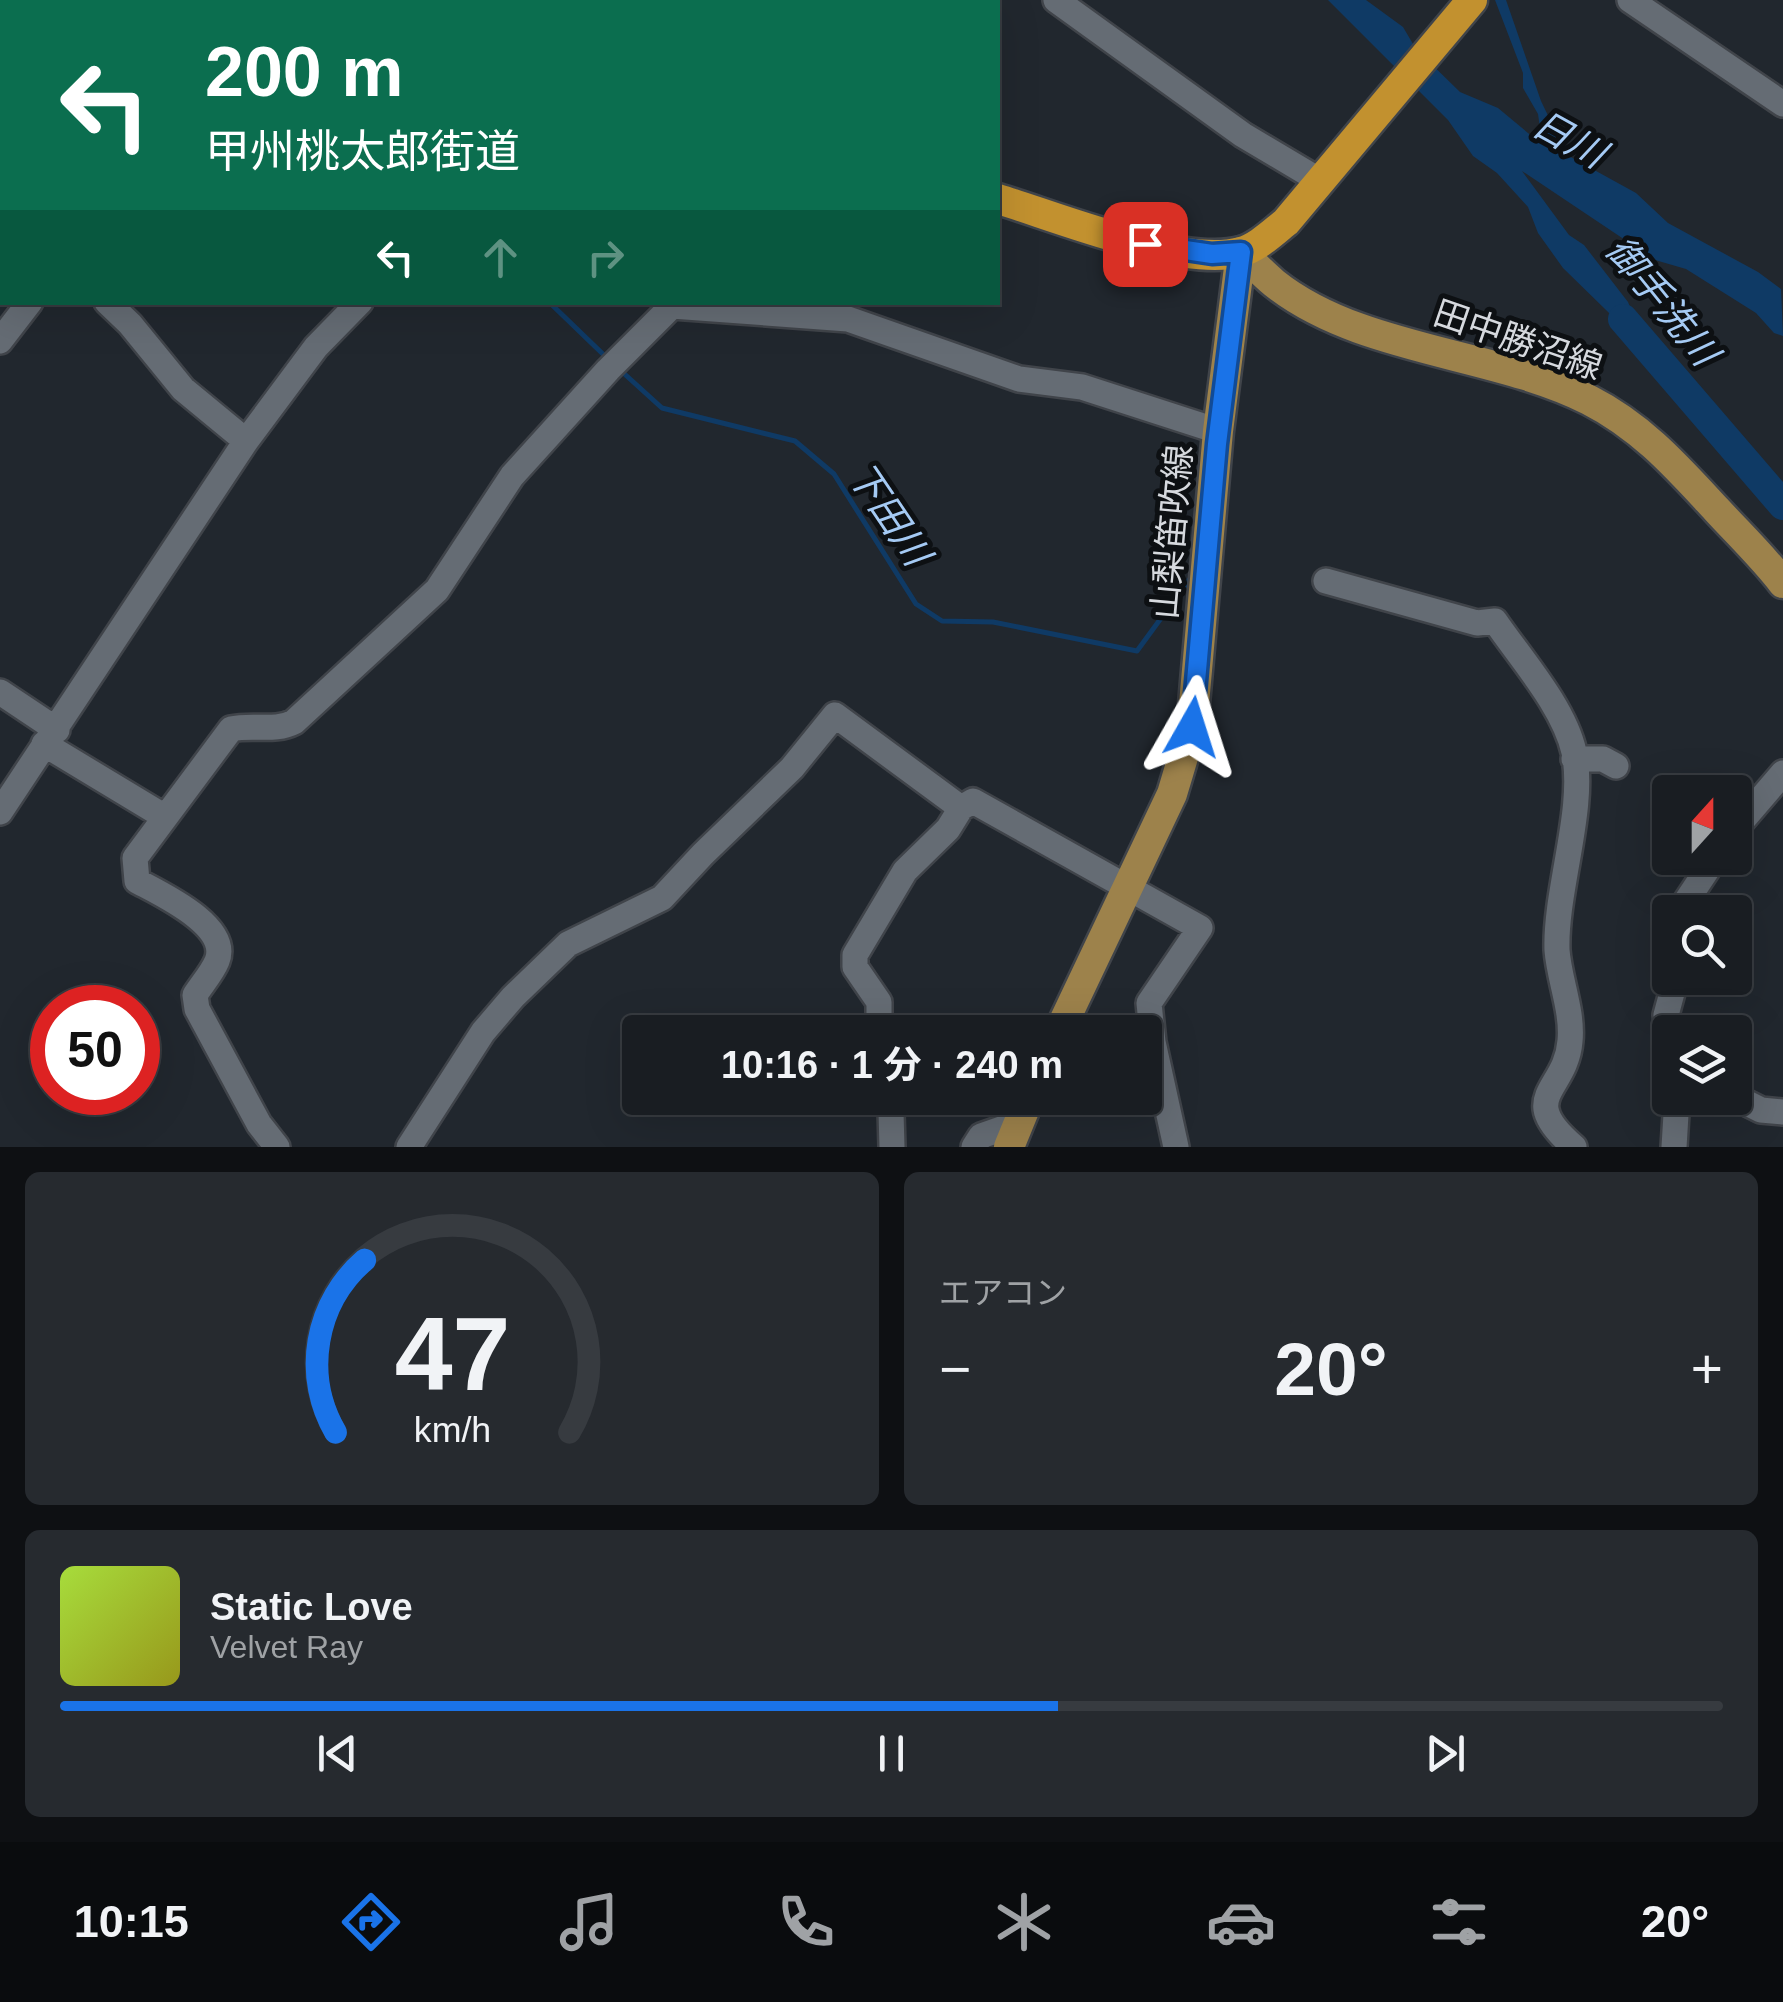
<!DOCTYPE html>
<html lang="ja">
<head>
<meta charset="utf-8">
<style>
  :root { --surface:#191d22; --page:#262a2f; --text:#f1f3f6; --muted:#9fa2a5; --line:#373b40; --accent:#1a73e8 }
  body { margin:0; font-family:Arial,"Noto Sans JP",sans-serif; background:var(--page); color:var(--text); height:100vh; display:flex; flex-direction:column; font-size:38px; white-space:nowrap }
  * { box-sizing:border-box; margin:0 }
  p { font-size:32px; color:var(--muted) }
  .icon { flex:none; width:55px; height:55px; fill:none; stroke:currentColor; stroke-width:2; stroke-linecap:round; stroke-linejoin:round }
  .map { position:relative; height:1147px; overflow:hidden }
  .side { display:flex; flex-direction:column; gap:25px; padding:25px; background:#0e1013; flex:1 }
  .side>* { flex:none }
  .banner { position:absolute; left:0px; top:0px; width:1000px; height:305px; box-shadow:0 10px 40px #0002,0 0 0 2px var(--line); background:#0b6e4f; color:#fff; overflow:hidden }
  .needle { width:65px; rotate:21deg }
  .controls { position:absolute; left:1652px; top:775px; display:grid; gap:20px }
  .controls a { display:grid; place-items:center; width:100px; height:100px; border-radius:10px; background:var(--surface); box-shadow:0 10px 40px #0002,0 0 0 2px var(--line); font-size:50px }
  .speed { position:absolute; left:30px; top:985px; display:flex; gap:20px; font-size:50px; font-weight:700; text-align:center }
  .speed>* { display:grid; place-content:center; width:130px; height:130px; border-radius:50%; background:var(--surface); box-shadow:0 10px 40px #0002,0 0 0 2px var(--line); line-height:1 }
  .speed .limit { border:15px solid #d22; background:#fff; color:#111 }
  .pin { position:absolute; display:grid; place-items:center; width:85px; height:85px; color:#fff; margin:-42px; border-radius:20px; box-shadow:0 5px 15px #0006 }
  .me { position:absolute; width:110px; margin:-55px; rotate:6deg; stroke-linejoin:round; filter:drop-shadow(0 0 8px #0008) }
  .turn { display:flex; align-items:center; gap:35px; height:210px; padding:0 40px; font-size:45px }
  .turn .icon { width:130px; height:130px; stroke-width:2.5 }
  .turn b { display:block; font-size:70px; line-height:85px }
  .lanes { display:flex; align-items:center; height:95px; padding:0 40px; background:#0003; justify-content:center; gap:50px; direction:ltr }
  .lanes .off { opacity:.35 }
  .big { font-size:75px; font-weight:700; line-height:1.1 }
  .side .card { flex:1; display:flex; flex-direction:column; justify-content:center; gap:15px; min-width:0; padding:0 35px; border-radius:15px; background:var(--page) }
  .side .dial { align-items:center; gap:0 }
  .dial svg { height:260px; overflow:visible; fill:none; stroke:var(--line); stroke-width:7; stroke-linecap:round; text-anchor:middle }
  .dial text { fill:var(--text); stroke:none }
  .song { display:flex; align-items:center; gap:30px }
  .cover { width:120px; height:120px; border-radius:15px; background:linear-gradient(135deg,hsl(80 70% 55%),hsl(60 70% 35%)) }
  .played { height:10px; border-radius:5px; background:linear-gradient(90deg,var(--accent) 60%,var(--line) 60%) }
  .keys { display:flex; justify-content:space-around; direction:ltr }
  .heat { display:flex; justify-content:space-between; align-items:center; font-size:55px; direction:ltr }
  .side .tiles { flex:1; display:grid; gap:25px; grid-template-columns:1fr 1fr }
  .card:last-child { grid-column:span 2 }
  .trip { position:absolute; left:622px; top:1015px; width:540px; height:100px; border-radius:10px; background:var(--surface); box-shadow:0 10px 40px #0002,0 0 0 2px var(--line); font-weight:700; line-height:100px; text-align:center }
  .tabs { display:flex; height:160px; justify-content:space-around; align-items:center; background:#0a0c0e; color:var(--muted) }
  .tabs .icon { width:70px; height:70px }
  .tabs .current { color:var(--accent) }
  .tabs b { font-size:45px; color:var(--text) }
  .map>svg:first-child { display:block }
  .water { fill:#0f3a65 }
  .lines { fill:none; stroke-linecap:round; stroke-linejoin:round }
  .stream { stroke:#0f3a65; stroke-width:5 }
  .river { stroke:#0f3a65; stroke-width:30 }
  .minor-casing { stroke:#40444a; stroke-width:30 }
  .major-casing { stroke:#40444a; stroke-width:35 }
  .highway-casing { stroke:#40444a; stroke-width:35 }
  .minor { stroke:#656c74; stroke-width:25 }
  .major { stroke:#9d824b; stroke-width:30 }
  .highway { stroke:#c2912f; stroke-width:30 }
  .route-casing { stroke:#114b97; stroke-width:25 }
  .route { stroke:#1a73e8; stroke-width:18 }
  .labels { text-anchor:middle; stroke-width:10; stroke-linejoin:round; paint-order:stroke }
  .street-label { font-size:35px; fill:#d6d9de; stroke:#0d1013 }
  .water-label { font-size:38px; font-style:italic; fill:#a5caf4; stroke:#0d1013 }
</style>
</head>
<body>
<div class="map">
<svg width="1783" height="1147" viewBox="0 0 1783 1147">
  <rect width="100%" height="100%" fill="#21272e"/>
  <!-- water -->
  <path class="water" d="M1328,0H1366L1403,27L1416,49L1460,92L1498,108L1534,138L1540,128L1538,114L1523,88V73L1495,0H1506L1541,101L1567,155L1636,193L1668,223L1758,272L1781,289L1783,336L1774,333L1756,313L1686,269L1655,260L1522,171L1569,235L1584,245L1628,302L1648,351L1563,268L1538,233L1528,207L1497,173L1473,156L1448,120Z"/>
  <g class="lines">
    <!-- stream -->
    <path class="stream" d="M549,302L607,358
      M619,369L662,408L795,441L834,474L916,604L942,621L993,622L1137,651L1189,580"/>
    <!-- river -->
    <path class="river" d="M1623,319L1783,505"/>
    <defs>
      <path id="minor" d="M1056,0L1243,135L1322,182
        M1630,0L1783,104
        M49,2L50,0
        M0,77L2,79
        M0,210L2,197
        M0,282L2,283
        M107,302L130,324L183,389L246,441
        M0,341L30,302
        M1326,581L1477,623L1495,621C1521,659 1564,707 1574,752C1586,808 1555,890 1557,950C1559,979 1573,1011 1570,1041C1566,1092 1515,1096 1574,1147
        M0,692L57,730
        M44,744L165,817
        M1574,759H1603L1616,766
        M0,812L246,441L316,347L360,302
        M1735,829L1783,773
        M1679,912L1715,858
        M1670,926V949
        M879,1032V1002L855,967V955L905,871L948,829L961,808
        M1670,1043L1666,1015L1676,978
        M1735,1097L1761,1110L1783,1112
        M884,1098L891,1112L892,1147
        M277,1147L259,1124L197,1009L195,995C202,984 212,973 217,961C231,926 161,894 137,881L135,858L231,729C253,724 275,732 294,722L437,590L512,476L608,370L672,306L848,319L1019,379L1082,387L1218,431
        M409,1147L483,1032L513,997L568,944L662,898L703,854L792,768L835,715L961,808L973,801L1200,928L1149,1003L1153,1042L1176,1147
        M974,1147L981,1136L1018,1123
        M1674,1147L1677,1098"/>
      <path id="major" d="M1241,252C1252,262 1263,274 1274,283C1359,351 1494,352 1589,400C1642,427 1677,467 1716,509C1739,534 1763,557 1783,583
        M1059,1032L1172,794L1192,727L1218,431L1241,252
        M1009,1147L1029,1098"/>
      <path id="highway" d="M345,0L353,2
        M998,199C1057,217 1182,268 1241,252C1258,247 1272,233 1286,222L1472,0"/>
    </defs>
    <!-- minor casing -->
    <use href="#minor" class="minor-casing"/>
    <!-- major casing -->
    <use href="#major" class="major-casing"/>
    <!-- highway casing -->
    <use href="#highway" class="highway-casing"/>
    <!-- minor -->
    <use href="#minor" class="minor"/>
    <!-- major -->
    <use href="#major" class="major"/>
    <!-- highway -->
    <use href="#highway" class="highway"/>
  </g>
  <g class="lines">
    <defs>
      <path id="route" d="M1145,244L1212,254L1241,252L1217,444L1192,727"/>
    </defs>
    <!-- route casing -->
    <use href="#route" class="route-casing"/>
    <!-- route -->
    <use href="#route" class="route"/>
  </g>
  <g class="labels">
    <!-- street labels -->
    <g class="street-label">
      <text transform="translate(1518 340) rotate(19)" y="12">田中勝沼線</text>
      <text transform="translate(1172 532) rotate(-85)" y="12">山梨笛吹線</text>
    </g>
    <!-- water labels -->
    <g class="water-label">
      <text transform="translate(1569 139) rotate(29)" y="13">日川</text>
      <text transform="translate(1662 301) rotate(51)" y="13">御手洗川</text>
      <text transform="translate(889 514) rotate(56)" y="13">下田川</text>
    </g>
  </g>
</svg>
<div class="controls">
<a><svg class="needle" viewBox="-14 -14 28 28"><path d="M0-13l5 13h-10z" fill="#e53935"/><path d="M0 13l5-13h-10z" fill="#9fa2a5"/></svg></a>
<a><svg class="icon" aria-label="search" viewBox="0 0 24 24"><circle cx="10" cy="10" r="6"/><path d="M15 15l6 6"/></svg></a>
<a><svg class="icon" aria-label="layers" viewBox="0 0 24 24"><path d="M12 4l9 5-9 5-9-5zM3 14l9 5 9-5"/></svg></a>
</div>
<div class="speed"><div class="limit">50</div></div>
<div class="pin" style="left:1145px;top:244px;background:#d93025"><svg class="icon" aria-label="arrive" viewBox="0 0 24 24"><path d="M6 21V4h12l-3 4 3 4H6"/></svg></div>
<svg class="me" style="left:1192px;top:727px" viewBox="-20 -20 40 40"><path d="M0-17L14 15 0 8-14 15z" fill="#1a73e8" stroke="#fff" stroke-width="4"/></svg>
<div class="trip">10:16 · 1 分 · 240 m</div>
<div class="banner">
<div class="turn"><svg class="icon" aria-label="left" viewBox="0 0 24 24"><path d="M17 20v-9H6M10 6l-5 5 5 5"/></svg><div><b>200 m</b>甲州桃太郎街道</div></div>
<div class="lanes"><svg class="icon" aria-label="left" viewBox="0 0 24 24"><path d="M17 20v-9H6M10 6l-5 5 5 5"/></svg><svg class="icon off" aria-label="ahead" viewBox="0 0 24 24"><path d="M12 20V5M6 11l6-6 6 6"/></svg><svg class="icon off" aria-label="right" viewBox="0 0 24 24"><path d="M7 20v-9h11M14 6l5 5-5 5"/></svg></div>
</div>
</div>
<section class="side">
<div class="tiles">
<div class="card dial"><svg viewBox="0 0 100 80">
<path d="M14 69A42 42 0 1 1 86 69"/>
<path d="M14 69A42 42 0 0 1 23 16" stroke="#1a73e8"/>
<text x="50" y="56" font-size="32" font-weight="700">47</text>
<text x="50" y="72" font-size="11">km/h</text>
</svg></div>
<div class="card"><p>エアコン</p>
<div class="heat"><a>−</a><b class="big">20°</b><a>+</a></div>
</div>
<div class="card">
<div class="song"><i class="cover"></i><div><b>Static Love</b><p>Velvet Ray</p></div></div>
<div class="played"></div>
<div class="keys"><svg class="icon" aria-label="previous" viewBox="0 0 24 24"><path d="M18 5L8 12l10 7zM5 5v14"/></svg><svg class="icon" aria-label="pause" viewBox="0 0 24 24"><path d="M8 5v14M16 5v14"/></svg><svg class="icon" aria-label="next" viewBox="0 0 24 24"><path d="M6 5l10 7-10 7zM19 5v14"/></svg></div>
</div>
</div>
</section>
<nav class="tabs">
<b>10:15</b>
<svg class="icon current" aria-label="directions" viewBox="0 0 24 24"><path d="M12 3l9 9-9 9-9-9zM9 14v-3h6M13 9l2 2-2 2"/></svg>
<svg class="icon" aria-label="music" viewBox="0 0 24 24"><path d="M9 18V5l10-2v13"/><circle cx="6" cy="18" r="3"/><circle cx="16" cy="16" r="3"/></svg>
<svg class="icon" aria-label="phone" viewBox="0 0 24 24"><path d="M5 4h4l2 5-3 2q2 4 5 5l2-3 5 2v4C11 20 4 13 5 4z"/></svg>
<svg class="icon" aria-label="climate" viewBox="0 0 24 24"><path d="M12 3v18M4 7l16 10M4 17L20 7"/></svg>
<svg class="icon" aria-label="car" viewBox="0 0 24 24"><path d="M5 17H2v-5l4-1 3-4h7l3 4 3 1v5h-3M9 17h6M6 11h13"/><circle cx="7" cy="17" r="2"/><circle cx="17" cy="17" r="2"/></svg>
<svg class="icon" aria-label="filters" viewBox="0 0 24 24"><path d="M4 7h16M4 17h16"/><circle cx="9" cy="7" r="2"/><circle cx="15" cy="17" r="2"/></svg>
<b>20°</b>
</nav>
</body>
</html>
